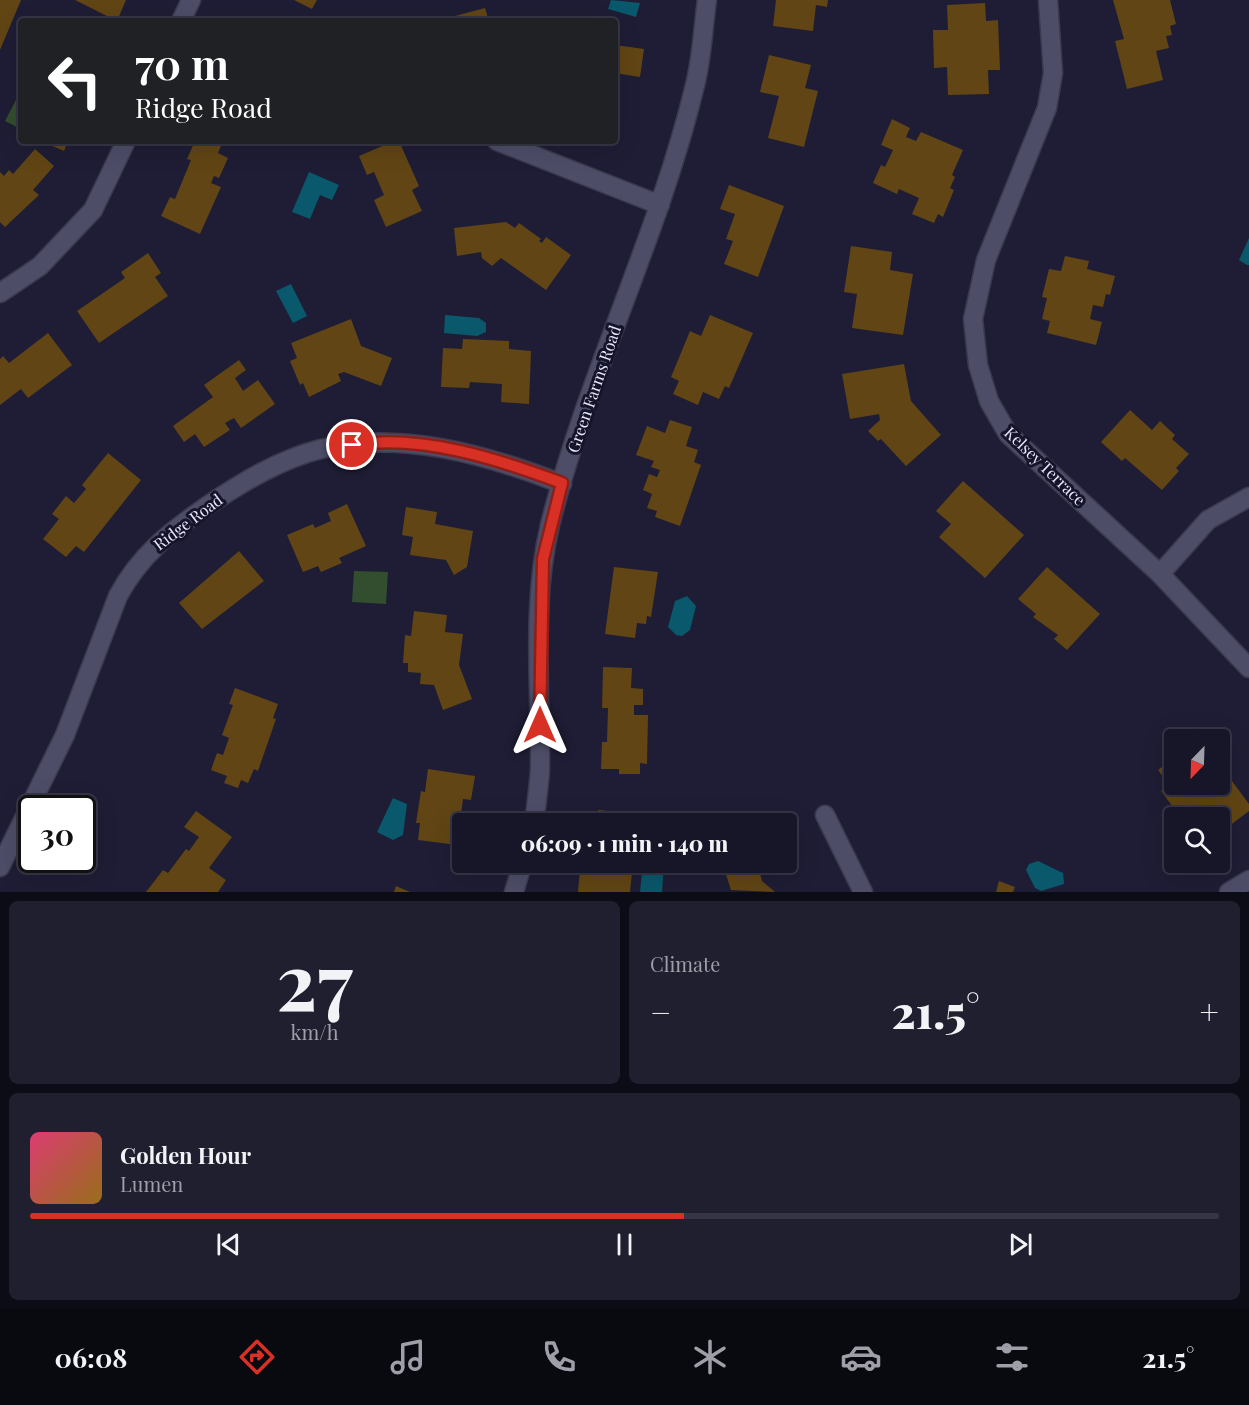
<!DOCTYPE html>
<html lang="en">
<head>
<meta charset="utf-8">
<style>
  :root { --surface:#161628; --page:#1f1f30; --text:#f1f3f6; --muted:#9e9fa8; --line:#353545; --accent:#d93025 }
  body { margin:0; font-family:"Playfair Display",serif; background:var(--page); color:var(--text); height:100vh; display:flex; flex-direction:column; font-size:22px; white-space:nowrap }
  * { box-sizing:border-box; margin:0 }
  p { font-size:20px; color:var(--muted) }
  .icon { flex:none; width:33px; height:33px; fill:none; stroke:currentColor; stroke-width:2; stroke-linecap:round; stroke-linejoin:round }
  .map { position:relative; height:892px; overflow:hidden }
  .drawer { display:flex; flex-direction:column; gap:9px; padding:9px; background:#0c0c16; flex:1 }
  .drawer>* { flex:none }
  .top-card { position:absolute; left:18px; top:18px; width:600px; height:126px; border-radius:6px; box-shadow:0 6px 24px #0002,0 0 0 2px var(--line); background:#202124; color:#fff; overflow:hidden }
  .needle { width:39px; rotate:203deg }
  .controls { position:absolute; left:1164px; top:729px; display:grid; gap:12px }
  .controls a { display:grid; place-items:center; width:66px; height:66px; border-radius:6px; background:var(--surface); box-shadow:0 6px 24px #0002,0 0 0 2px var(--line); font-size:30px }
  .speed { position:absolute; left:18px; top:795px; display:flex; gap:12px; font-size:30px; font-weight:700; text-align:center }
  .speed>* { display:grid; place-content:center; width:78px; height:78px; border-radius:50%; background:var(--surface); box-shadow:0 6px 24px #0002,0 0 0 2px var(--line); line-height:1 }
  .speed .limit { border:3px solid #111; border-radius:9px; background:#fff; color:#111 }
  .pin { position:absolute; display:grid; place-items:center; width:51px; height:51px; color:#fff; margin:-26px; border:3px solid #fff; border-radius:50%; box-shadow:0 2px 6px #0007 }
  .me { position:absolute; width:66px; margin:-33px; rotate:0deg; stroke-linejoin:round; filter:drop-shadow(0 0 4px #0008) }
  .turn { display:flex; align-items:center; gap:21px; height:126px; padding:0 18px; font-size:27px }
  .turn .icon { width:78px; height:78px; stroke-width:2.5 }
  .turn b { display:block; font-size:42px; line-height:51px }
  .big { font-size:45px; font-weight:800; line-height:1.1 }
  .drawer .tile { flex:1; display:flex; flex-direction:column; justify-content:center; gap:9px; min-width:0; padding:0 21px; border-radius:9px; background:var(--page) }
  .drawer .dial { align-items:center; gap:0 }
  .dial b { font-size:78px; line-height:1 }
  .song { display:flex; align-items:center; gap:18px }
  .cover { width:72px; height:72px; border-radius:9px; background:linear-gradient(135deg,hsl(340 70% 55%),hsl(40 70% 35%)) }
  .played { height:6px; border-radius:3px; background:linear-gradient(90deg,var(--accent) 55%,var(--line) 55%) }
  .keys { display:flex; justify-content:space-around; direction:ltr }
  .heat { display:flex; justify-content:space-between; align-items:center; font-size:33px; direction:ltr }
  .drawer .tiles { flex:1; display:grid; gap:9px; grid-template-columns:1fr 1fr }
  .tile:last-child { grid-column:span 2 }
  .trip { position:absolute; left:452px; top:813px; width:345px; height:60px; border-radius:6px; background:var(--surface); box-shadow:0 6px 24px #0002,0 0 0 2px var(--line); font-weight:800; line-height:60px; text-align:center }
  .tab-bar { display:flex; height:96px; justify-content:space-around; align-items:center; background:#090910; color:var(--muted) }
  .tab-bar .icon { width:42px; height:42px }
  .tab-bar .selected { color:var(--accent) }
  .tab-bar b { font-size:27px; color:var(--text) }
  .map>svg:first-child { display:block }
  .green { fill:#324e2f }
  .water { fill:#09586b }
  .building { fill:#614514 }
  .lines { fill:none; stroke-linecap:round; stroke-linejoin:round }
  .minor-casing { stroke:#3a394d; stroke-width:21 }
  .minor { stroke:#4d4d68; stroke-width:18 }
  .route-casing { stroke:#8d1f18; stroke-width:15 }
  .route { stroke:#d93025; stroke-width:10 }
  .labels { text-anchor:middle; stroke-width:6; stroke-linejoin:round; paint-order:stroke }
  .street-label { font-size:16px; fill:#e8e9fa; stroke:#15142b }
</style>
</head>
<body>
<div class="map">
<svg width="1249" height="892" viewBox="0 0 1249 892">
  <rect width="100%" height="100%" fill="#1e1d35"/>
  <!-- green -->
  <path class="green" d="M19,94L21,95V129L5,121Z
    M354,571L388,572L386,604L352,602Z"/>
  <!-- water -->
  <path class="water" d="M611,0L640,3L636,17L608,9Z
    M309,172L339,185L332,200L320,195L310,219L292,212Z
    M1249,238V265H1247L1239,260Z
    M291,284L307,316L293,323L276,291Z
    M445,315L479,318L486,323V332L477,336L444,333Z
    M687,596L696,606L690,630L682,636L676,635L668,627L675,601Z
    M393,798L407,804L403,835L393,840L377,832Z
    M1038,861L1063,873L1064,884L1041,891L1035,888L1026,870L1029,864Z
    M643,862L664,863L662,892H640Z"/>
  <!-- building -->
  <path class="building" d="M0,0H21L0,50Z
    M75,0H126L117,21Z
    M294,0H317L312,9Z
    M776,0H828L827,7L816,5L813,31L773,26Z
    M1113,0H1170L1176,24L1170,26L1172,35L1166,36L1169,48L1156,51L1163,80L1127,89L1115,41L1124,39Z
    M985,3L986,21L998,20L1000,70H988L989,94L948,95L947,67L934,68L933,30H948L947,5Z
    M485,8L489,21H440V20Z
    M615,45L644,49L640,77L615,73Z
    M769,55L811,65L805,88L818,91L804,147L768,138L779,96L760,92Z
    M892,119L910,128L906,137L916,141L921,132L963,150L952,175L955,177L950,188L954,190L943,217L938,214L934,223L912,214L919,198L899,189L897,194L873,183L881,165L885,167L893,150L881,145Z
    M41,141H68L64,151Z
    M195,141H223L218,153L228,158L219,178L214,176L211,183L221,187L200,234L161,216L170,197L175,199L191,160L187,159Z
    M394,141H399L419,186L412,190L422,211L386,227L374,200L384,195L374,172L367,175L359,156Z
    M35,149L54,166L33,190L39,195L5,227L0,222V172L4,176L9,170L13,174Z
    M729,185L784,206L758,277L724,264L733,241L726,239L735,214L720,209Z
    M506,222L515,228L519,223L541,239L539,241L542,243L546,237L571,255L546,290L501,258L492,266L482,258L481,252L457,256L454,228Z
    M851,246L892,252L890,270L913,274L903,335L852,328L857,294L844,292Z
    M148,253L161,273L155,277L168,296L99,343L77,311L125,278L121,272Z
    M1065,256L1089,261L1087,269L1115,276L1110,295L1106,294L1103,307L1093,305L1090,319L1102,322L1096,345L1047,333L1050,321L1042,319L1047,298L1042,297L1049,269L1061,271Z
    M710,315L753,333L729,388L725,386L719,399L703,392L698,405L673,394L679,381L671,377L690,331L701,336Z
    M351,319L361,346L392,358L381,386L344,372L338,374L341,381L309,397L303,383L300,385L290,361L297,358L291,343Z
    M48,333L72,365L28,398L21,389L0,405V359L3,356L9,363Z
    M463,339L509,341V349L531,351L529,404L501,402L502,384L470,382L469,388L441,387L443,348L462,349Z
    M239,360L246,370L235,378L243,391L258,380L275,404L241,428L234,418L225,423L230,430L204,447L195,434L184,442L173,426L213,397L204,385Z
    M904,364L911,401L941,435L906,466L881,439L878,441L868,431L880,420L879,414L850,419L842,374Z
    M1130,410L1152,430L1160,421L1175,435L1172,439L1189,454L1176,468L1179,471L1162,490L1125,458L1122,461L1101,442Z
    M670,420L692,427L686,446L698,450L694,462L701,465L680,526L655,517L657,511L647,508L652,494L643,490L649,474L657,477L660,470L651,467L654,461L636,455L647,426L665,433Z
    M108,453L141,480L84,552L76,546L66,557L43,539L59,519L52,514L66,496L74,503L86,489L82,485Z
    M963,481L1024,535L985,578L939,537L951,524L936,511Z
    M347,504L366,546L339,558L342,563L321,572L318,566L303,572L287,535L313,524L315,528L331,521L328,513Z
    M406,507L437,512L435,524L473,531L467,567L454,575L446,560L410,555L413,537L402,535Z
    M239,551L264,581L202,629L179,603Z
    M614,567L658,572L651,617L647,616L646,624L637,623L635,638L605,634Z
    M1047,567L1100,614L1067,650L1054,639L1058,635L1033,617L1036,614L1018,599Z
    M414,611L447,615L445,632L463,634L459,665L472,699L443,710L434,685L420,684L421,673L408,672V663H403L405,635L411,636Z
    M603,667L632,668L631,688L643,689V705H634V715H648L647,764L640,763V774H619V769H601L602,742H607L608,708H602Z
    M235,688L278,704L273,718L276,719L258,771L254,769L248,783L241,780L238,788L224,783L227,776L211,770L217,753L223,755L229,738L222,735L233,705L229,704Z
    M1174,758V784H1220V772L1228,784L1232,781L1249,804V811L1220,833V818H1174V821L1167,811L1173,807L1161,791L1169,785L1158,770Z
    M428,769L475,776L471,800L463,799L457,845L418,840L420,823H416L421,791L425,792Z
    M598,810L629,813L628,824H597Z
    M196,811L232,837L209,868L226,880L218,892H146L163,870L168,873L186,849L189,851L199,837L184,827Z
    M596,862H633L630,892H578L580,869L596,871Z
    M722,862H757L762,881L775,892L731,890Z
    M999,881L1015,887L1013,892H996Z
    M396,886L410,892H394Z"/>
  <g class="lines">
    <defs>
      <path id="minor" d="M1048,0L1053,73L1047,108L986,260L973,319L978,365L989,401L1008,434L1160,574L1249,668
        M181,21L191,0
        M497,141L660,205
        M0,293L40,266L93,210L126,141
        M1160,574L1208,520L1249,497
        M825,815L863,892
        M534,824C536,806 539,787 540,769C541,689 531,604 550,525C587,375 659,236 695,85C702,58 703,28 707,0
        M0,867L65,735L118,596C140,555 170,532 207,506C241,483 280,459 321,449C401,430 488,455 562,484
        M514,892L523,862
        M1229,892L1249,880"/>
    </defs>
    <!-- minor casing -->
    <use href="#minor" class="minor-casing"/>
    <!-- minor -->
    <use href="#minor" class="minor"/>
  </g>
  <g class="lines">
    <defs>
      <path id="route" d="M352,445C422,434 498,459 562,483L543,559L540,725"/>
    </defs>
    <!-- route casing -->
    <use href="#route" class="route-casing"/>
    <!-- route -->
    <use href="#route" class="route"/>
  </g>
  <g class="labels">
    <!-- street labels -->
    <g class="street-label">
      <text transform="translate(594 389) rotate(-71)" y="6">Green Farms Road</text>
      <text transform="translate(1045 466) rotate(44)" y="6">Kelsey Terrace</text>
      <text transform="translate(188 522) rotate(-37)" y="6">Ridge Road</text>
    </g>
  </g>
</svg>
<div class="controls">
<a><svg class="needle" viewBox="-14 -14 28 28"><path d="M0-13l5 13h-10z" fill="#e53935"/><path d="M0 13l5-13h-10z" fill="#9e9fa8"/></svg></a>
<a><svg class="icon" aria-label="search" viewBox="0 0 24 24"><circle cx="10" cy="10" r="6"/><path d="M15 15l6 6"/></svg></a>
</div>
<div class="speed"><div class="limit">30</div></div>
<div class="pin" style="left:352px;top:445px;background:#d93025"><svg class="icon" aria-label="arrive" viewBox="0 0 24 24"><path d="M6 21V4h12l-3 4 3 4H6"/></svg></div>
<svg class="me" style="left:540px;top:725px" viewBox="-20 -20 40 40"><path d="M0-17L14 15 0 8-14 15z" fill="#d93025" stroke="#fff" stroke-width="4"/></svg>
<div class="trip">06:09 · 1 min · 140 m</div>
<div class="top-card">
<div class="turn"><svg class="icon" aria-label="left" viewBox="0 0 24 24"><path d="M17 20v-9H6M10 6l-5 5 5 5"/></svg><div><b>70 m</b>Ridge Road</div></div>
</div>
</div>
<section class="drawer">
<div class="tiles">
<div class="tile dial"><b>27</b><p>km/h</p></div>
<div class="tile"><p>Climate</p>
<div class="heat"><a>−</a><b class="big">21.5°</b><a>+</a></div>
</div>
<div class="tile">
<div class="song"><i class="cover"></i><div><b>Golden Hour</b><p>Lumen</p></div></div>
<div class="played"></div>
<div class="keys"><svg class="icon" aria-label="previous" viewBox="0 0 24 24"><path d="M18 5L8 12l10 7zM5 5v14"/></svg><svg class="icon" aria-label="pause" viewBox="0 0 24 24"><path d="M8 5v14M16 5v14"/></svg><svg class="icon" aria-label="next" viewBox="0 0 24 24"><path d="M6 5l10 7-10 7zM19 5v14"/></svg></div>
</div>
</div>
</section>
<nav class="tab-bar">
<b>06:08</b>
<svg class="icon selected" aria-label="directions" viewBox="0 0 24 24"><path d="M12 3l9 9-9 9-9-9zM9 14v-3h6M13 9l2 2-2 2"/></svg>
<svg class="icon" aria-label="music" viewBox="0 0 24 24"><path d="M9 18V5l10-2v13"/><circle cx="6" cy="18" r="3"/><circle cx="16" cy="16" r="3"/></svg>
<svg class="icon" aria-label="phone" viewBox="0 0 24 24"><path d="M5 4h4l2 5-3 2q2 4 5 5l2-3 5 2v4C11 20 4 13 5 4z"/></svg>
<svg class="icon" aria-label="climate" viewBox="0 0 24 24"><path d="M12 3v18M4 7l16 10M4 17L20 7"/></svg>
<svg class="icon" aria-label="car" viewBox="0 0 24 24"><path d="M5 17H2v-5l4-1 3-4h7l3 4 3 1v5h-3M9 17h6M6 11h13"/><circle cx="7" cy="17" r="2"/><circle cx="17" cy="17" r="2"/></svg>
<svg class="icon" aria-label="filters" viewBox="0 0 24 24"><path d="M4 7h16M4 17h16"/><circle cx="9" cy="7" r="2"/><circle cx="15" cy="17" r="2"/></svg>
<b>21.5°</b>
</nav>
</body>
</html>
